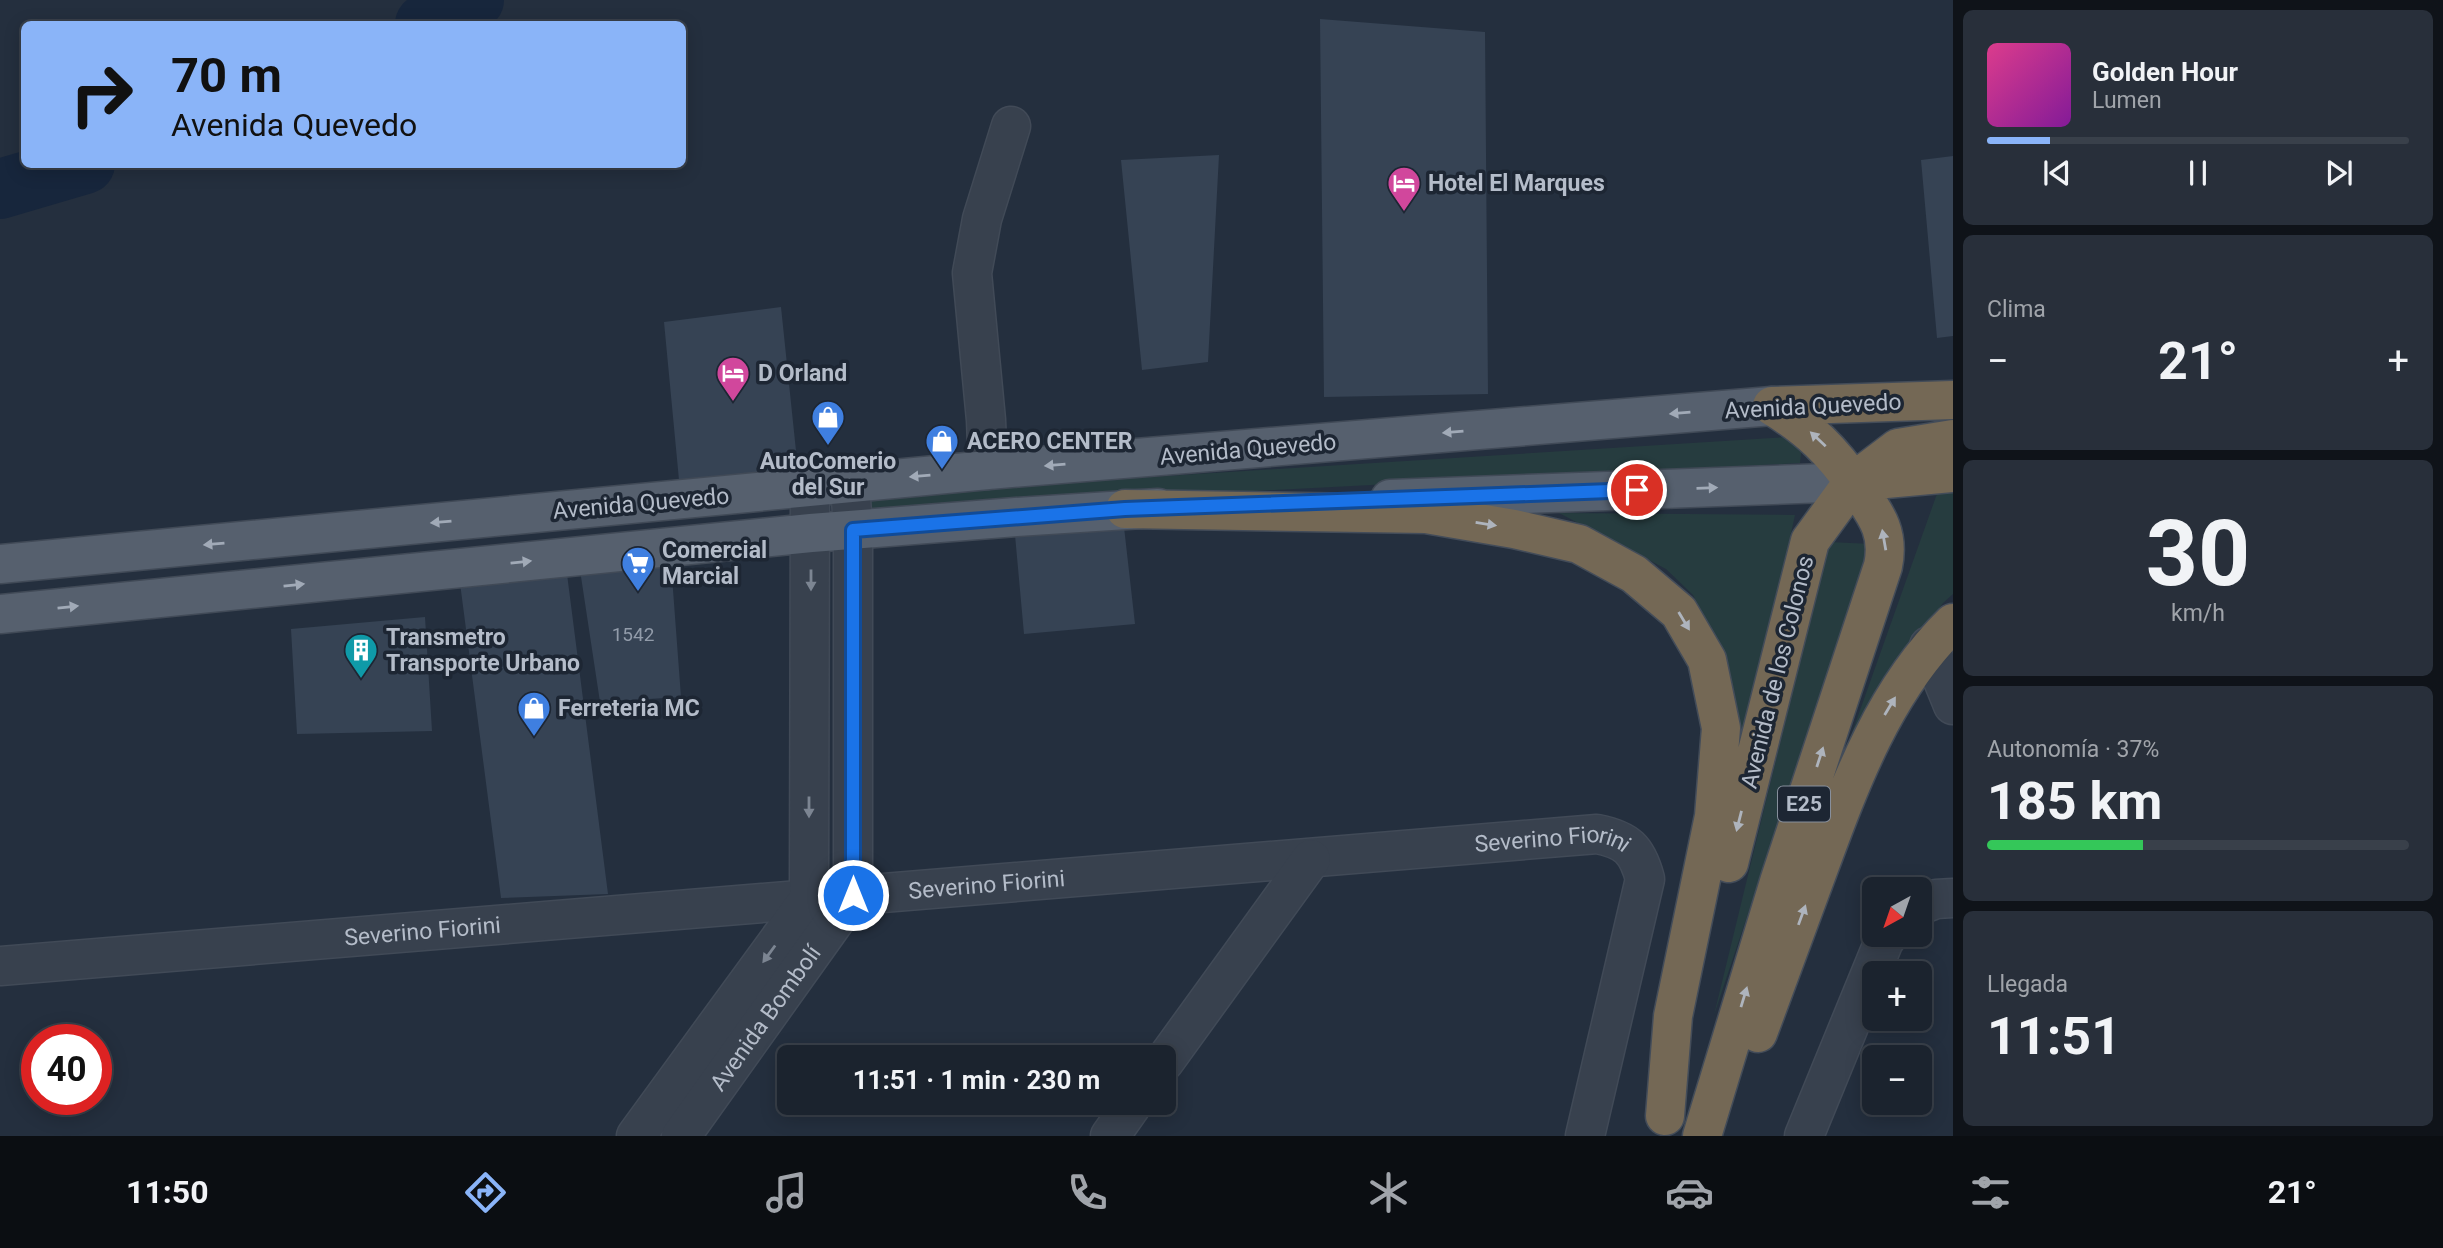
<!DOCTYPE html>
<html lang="es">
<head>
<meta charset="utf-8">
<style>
  :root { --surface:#1b232e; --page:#282f3a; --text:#f1f3f6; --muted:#a0a4aa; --line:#39404a; --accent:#8ab4f8 }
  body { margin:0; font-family:Roboto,sans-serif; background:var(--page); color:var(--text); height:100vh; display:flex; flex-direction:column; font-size:26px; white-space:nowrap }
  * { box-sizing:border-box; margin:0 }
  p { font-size:23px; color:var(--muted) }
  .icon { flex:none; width:38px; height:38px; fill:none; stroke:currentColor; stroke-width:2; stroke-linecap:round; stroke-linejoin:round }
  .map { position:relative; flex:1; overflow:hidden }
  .sheet { display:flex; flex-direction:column; gap:10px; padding:10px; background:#0f1319; width:490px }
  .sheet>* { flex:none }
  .hud { position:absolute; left:21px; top:21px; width:665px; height:147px; border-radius:10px; box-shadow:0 4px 18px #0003,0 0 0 2px var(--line); background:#8ab4f8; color:#111; overflow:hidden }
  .needle { width:46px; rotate:220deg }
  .buttons { position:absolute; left:1862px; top:877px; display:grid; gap:14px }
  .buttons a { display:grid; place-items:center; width:70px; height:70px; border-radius:10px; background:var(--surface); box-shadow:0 4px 18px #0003,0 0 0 2px var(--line); font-size:35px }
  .speed { position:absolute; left:21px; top:1024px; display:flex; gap:14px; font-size:35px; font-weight:700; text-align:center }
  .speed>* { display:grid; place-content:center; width:91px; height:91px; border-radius:50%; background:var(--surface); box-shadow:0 4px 18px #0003,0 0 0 2px var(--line); line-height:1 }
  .speed .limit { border:10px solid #d22; background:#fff; color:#111 }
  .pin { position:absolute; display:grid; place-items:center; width:60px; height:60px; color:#fff; margin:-30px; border:4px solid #fff; border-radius:50%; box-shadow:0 2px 7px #0007 }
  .me { position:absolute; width:77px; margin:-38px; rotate:0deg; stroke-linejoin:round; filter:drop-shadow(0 0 5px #0008) }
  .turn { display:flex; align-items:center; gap:24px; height:147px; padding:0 35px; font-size:32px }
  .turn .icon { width:91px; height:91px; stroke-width:2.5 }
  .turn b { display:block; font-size:49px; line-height:60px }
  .big { font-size:52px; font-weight:700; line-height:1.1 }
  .sheet .tile { flex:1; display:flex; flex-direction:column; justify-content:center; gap:10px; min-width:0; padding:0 24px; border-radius:10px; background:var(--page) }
  .sheet .dial { align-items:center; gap:0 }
  .dial b { font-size:91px; line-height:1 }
  .song { display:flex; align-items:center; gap:21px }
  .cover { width:84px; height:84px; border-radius:10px; background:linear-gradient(135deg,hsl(330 70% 55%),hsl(290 70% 35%)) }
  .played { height:7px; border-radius:4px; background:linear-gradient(90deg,var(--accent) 15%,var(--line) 15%) }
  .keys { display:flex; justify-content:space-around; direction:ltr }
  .heat { display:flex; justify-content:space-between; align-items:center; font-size:38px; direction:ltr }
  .charge { height:10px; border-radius:5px; background:linear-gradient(90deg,#34c759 37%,var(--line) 0) }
  .trip { position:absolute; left:777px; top:1045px; width:399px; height:70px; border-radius:10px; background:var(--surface); box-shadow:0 4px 18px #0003,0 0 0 2px var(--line); font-weight:700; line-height:70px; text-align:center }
  .dock { display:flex; height:112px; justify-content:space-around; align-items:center; background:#0b0e12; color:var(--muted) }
  .dock .icon { width:49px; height:49px }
  .dock .active { color:var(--accent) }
  .dock b { font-size:32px; color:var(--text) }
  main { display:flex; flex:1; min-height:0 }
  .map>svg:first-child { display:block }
  .green { fill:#263c3f }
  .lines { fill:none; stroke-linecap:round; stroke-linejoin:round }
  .river { stroke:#17263c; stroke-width:60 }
  .building { fill:#364354 }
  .minor-casing { stroke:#414a57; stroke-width:41 }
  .major-casing { stroke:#414a57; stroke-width:41 }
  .highway-casing { stroke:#434c59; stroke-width:41 }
  .minor { stroke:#38414e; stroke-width:38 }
  .major { stroke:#56606e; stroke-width:38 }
  .highway { stroke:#746855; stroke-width:38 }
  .oneway { fill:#a1aab7 }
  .oneway2 { fill:#aeb4bd }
  .oneway3 { fill:#7c8592 }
  .route-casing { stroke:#114b97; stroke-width:18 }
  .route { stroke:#1a73e8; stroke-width:12 }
  .labels { text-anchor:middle; stroke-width:7; stroke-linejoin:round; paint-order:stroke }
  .number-label { font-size:19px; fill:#929caa }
  .shield { fill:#1d2633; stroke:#878f9c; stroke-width:2 }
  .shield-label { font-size:21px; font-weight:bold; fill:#b4bcc9 }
  .poi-label { font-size:23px; font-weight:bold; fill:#b4bcc9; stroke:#1d2633; text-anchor:start }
  .street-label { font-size:23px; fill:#b4bcc9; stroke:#1d2633 }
</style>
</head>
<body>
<main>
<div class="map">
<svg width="1953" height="1136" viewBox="0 0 1953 1136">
  <rect width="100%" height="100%" fill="#242f3e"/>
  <!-- green -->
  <path class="green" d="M1803,436L1800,463L865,511L864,495Z
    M1953,487V594L1943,603L1848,744L1939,488Z
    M1559,513L1795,515L1743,753L1711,630L1693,595L1666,569Z
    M1829,542L1872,544L1714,1015Z"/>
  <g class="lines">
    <!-- river -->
    <path class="river" d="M425,24L474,0
      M0,189L85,164"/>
  </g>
  <!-- building -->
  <path class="building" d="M1320,19L1485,32L1488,394L1324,397Z
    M1219,155L1208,362L1142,370L1121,160Z
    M1953,156V336L1937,338L1921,160Z
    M781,307L798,470L679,480L664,322Z
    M1124,527L1135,624L1024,634L1015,535Z
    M671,563L681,697L600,702L580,570Z
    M567,574L608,894L501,898L460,583Z
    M425,617L432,731L297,734L291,629Z"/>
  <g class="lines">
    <defs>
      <g id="minor">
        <path d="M988,470L986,420L972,273L982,219L1011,126"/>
        <path d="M1929,646L1953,705"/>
        <path d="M1920,905L1936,899L1953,898"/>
        <path id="s1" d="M0,966L1597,834C1627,840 1637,849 1645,879L1585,1136"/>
        <path d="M1164,1062L1311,859"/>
        <path d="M636,1136L809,899L810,487"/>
        <path id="s2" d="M681,1136L853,895V530L850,483"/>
        <path d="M1110,1136L1134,1102"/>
        <path d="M1804,1136L1884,941L1889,934"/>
      </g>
      <path id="major" d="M1390,499L1853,482
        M0,564L988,470L1772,406
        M0,614L811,533L1016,517L1158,508"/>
      <path id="highway" d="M1772,406L1953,400
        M1853,482L1953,473
        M1125,509L1426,514L1514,529L1579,544L1634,574L1679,612L1707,660L1721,728L1714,816L1673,1016L1665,1116
        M1729,863L1810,541L1853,482L1898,448L1953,439
        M1758,1033C1778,978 1799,923 1819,868C1851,781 1885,689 1953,623
        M1702,1136L1779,882L1883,566C1890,532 1876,515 1857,487C1832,451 1810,429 1772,406"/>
    </defs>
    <!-- minor casing -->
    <use href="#minor" class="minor-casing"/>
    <!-- major casing -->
    <use href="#major" class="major-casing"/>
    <!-- highway casing -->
    <use href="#highway" class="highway-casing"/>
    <!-- minor -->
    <use href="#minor" class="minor"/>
    <!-- major -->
    <use href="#major" class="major"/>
    <!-- highway -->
    <use href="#highway" class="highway"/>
  </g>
  <!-- one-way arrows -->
  <defs><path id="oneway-solid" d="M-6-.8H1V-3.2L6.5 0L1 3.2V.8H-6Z" transform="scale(1.75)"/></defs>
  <g class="oneway">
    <use href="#oneway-solid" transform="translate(1680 413) rotate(175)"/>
    <use href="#oneway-solid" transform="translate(1453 432) rotate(175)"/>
    <use href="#oneway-solid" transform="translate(1055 465) rotate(175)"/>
    <use href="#oneway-solid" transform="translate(920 476) rotate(175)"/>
    <use href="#oneway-solid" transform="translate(1707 488) rotate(-2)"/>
    <use href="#oneway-solid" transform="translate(441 522) rotate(175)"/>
    <use href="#oneway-solid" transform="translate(214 544) rotate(175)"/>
    <use href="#oneway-solid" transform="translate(521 562) rotate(-6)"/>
    <use href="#oneway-solid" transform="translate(294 585) rotate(-6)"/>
    <use href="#oneway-solid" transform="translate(68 607) rotate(-6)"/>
  </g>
  <g class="oneway2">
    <use href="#oneway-solid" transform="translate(1818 439) rotate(-137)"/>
    <use href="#oneway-solid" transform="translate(1486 524) rotate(9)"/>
    <use href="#oneway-solid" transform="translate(1884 540) rotate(-100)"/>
    <use href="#oneway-solid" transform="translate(1684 621) rotate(59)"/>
    <use href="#oneway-solid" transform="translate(1890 706) rotate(-59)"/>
    <use href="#oneway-solid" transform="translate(1820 757) rotate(-72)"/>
    <use href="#oneway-solid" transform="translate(1739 821) rotate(104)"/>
    <use href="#oneway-solid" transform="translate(1802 915) rotate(-70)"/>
    <use href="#oneway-solid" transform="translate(1744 997) rotate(-73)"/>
  </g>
  <g class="oneway3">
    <use href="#oneway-solid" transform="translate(811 580) rotate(90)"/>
    <use href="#oneway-solid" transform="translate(809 807) rotate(90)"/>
    <use href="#oneway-solid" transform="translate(769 954) rotate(126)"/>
  </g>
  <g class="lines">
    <defs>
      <path id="route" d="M853,895V530L1125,509L1637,490"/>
    </defs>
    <!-- route casing -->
    <use href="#route" class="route-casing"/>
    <!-- route -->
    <use href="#route" class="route"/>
  </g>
  <!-- icons -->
  <defs>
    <symbol id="hotel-pin" viewBox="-11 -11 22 30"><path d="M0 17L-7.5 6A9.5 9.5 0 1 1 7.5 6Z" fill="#d1479c" stroke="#1d2633"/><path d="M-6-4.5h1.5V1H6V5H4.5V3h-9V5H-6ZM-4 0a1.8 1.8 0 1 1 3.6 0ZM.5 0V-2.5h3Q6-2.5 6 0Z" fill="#fff"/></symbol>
    <symbol id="shop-pin" viewBox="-11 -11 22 30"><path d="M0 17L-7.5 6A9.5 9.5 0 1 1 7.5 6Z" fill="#3f7fe0" stroke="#1d2633"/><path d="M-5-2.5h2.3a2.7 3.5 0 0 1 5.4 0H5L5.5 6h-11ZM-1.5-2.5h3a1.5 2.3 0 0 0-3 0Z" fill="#fff"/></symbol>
    <symbol id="supermarket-pin" viewBox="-11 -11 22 30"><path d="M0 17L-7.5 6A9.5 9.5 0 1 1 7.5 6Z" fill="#3f7fe0" stroke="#1d2633"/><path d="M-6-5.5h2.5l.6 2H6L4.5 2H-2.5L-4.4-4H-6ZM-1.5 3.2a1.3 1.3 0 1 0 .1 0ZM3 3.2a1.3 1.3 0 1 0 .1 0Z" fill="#fff"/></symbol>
    <symbol id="building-pin" viewBox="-11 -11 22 30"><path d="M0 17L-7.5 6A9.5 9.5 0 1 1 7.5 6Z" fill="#0f9aa8" stroke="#1d2633"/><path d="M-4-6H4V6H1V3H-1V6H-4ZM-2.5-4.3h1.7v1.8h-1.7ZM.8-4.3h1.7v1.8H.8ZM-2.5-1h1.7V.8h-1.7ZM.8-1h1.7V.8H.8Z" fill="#fff"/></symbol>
  </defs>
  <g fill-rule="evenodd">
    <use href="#hotel-pin" x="1385" y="164" width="38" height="52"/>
    <use href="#hotel-pin" x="714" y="354" width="38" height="52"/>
    <use href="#shop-pin" x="809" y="398" width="38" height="52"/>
    <use href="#shop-pin" x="923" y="422" width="38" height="52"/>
    <use href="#supermarket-pin" x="619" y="544" width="38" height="52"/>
    <use href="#building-pin" x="342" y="631" width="38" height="52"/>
    <use href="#shop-pin" x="515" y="689" width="38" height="52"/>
  </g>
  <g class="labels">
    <!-- number labels -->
    <g class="number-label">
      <text x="633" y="641">1542</text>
    </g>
    <!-- shield labels -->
    <rect class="shield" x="1778" y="786.5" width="52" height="35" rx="5"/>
    <g class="shield-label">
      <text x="1804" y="811">E25</text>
    </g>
    <!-- poi labels -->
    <g class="poi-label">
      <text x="1428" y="191">Hotel El Marques</text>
      <text x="758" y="381">D Orland</text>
      <text x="967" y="449">ACERO CENTER</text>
      <text x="828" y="469" text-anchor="middle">AutoComerio<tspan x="828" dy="26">del Sur</tspan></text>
      <text x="662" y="558">Comercial<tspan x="662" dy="26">Marcial</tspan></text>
      <text x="386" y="645">Transmetro<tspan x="386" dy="26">Transporte Urbano</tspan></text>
      <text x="558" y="716">Ferreteria MC</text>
    </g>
    <!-- street labels -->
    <g class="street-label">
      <text transform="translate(1813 406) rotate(-3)" y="8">Avenida Quevedo</text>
      <text transform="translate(1248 449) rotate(-5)" y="8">Avenida Quevedo</text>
      <text transform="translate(641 503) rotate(-5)" y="8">Avenida Quevedo</text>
      <text transform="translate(1777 672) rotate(-76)" y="8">Avenida de los Colonos</text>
      <text dy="8" stroke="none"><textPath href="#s1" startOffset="1558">Severino Fiorini</textPath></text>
      <text dy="8" stroke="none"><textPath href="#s1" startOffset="990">Severino Fiorini</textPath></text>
      <text dy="8" stroke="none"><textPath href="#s1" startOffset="424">Severino Fiorini</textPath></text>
      <text dy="8" stroke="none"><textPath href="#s2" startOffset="145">Avenida Bombolí</textPath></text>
    </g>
  </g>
</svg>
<div class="buttons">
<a><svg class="needle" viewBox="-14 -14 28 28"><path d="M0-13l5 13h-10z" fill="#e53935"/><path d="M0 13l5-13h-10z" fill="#a0a4aa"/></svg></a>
<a>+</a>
<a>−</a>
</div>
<div class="speed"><div class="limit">40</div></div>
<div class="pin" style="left:1637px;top:490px;background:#d93025"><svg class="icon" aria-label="arrive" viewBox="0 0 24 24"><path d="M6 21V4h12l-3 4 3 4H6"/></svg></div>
<svg class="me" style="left:853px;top:895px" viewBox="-20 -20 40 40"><circle r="17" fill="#1a73e8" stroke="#fff" stroke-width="3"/><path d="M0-11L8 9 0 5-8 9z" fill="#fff"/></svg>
<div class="trip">11:51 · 1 min · 230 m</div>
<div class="hud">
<div class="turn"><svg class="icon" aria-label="right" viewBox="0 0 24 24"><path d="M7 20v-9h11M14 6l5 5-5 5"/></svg><div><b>70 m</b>Avenida Quevedo</div></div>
</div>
</div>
<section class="sheet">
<div class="tile">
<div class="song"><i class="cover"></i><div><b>Golden Hour</b><p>Lumen</p></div></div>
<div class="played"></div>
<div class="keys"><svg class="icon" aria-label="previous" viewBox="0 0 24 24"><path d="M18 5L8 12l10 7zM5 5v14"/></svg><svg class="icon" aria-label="pause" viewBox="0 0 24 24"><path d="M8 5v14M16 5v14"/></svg><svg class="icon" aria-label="next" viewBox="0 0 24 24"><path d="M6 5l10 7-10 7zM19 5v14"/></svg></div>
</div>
<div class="tile"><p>Clima</p>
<div class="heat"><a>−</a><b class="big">21°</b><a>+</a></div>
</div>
<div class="tile dial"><b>30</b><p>km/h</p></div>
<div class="tile"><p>Autonomía · 37%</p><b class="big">185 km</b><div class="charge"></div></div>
<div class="tile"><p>Llegada</p><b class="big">11:51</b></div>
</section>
</main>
<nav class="dock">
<b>11:50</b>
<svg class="icon active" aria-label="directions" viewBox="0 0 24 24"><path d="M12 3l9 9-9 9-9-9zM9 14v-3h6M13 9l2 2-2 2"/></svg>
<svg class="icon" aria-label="music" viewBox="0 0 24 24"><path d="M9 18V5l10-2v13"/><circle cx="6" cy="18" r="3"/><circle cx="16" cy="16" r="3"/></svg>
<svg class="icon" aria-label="phone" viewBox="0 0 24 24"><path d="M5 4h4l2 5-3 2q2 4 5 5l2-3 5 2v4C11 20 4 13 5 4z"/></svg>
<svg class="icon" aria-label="climate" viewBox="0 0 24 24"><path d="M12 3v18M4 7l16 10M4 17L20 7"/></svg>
<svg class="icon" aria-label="car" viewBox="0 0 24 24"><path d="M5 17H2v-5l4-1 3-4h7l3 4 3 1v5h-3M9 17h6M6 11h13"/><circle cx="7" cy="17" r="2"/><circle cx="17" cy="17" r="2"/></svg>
<svg class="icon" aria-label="filters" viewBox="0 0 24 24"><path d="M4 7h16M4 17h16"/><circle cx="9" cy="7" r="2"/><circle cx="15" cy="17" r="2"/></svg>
<b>21°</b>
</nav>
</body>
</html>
